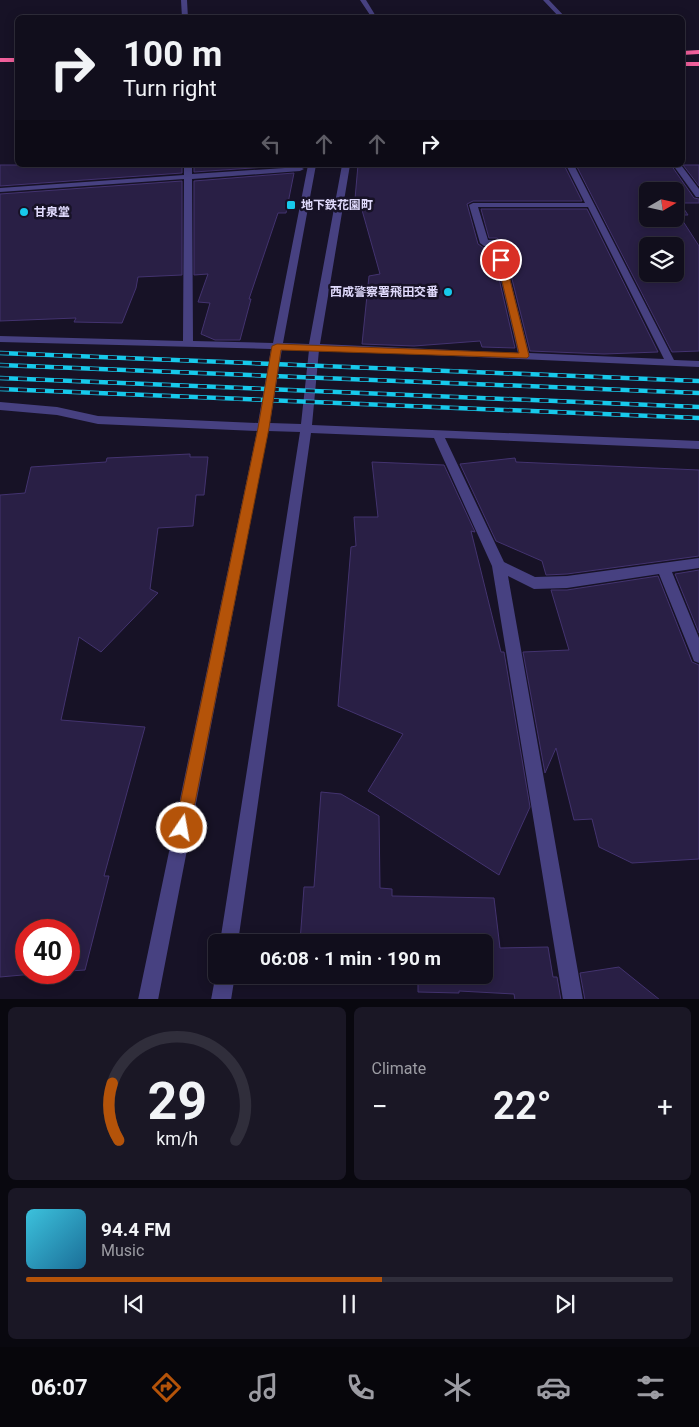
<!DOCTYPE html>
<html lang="en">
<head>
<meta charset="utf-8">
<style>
  :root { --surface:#110e1c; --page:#1a1725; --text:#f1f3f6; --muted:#9c9ca3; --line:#302e3b; --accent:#b45309 }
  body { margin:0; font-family:Roboto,"Noto Sans JP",sans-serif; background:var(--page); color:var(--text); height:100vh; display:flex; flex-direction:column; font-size:19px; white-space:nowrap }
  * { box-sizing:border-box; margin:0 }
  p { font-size:16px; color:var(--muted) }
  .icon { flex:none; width:28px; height:28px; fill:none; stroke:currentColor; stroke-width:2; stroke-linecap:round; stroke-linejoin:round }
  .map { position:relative; height:999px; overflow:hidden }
  .side { display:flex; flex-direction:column; gap:8px; padding:8px; background:#09080f; flex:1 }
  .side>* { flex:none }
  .banner { position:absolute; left:15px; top:15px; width:670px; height:152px; border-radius:8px; box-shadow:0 2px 12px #0003,0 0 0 1px var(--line); background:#110e1c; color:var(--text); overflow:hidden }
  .needle { width:32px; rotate:81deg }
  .tools { position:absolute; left:639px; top:182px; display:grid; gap:10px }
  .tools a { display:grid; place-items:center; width:45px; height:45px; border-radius:8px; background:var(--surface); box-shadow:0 2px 12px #0003,0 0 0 1px var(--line); font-size:25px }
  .speed { position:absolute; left:15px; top:919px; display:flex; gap:10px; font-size:25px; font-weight:700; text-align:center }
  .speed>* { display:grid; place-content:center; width:65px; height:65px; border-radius:50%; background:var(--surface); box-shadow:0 2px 12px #0003,0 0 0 1px var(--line); line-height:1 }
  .speed .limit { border:8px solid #d22; background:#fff; color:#111 }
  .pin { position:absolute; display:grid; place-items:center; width:42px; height:42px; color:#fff; margin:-21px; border:2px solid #fff; border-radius:50%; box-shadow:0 1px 5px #0007 }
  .me { position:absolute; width:55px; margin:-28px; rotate:12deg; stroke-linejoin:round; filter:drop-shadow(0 0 4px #0008) }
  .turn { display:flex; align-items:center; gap:18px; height:105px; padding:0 25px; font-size:22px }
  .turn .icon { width:65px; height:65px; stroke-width:2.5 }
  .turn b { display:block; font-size:35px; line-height:42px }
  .lanes { display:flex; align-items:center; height:48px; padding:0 25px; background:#0003; justify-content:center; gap:25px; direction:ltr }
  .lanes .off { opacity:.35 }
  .big { font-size:38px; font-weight:700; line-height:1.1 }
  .side .card { flex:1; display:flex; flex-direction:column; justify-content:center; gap:8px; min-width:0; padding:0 18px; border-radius:8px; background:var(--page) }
  .side .dial { align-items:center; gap:0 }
  .dial svg { height:130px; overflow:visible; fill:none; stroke:var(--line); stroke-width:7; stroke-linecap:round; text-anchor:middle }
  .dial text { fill:var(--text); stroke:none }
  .song { display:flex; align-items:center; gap:15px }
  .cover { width:60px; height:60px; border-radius:8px; background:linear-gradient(135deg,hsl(190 70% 55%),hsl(200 70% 35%)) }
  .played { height:5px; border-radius:2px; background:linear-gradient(90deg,var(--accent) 55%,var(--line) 55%) }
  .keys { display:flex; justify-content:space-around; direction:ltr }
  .heat { display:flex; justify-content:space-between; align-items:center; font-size:28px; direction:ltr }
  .side .tiles { flex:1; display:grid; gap:8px; grid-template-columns:1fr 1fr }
  .card:last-child { grid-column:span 2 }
  .trip { position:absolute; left:208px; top:934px; width:285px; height:50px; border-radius:8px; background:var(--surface); box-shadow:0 2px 12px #0003,0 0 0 1px var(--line); font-weight:700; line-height:50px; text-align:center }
  .tab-bar { display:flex; height:80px; justify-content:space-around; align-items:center; background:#07060b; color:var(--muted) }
  .tab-bar .icon { width:35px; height:35px }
  .tab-bar .current { color:var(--accent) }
  .tab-bar b { font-size:22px; color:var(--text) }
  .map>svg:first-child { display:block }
  .building { fill:#291f45; stroke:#43336f; fill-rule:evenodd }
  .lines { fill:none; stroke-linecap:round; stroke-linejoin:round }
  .minor { fill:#474181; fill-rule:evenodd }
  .highway { fill:#f1609c; fill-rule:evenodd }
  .rail-casing { stroke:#17c9eb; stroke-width:4.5 }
  .rail { stroke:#171226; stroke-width:3; stroke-dasharray:9; stroke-linecap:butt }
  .route { fill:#b45309; stroke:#753606 }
  .poi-dot { fill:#17c9eb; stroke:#171226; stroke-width:2 }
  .labels { text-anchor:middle; stroke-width:5; stroke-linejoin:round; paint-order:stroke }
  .far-poi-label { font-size:12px; font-weight:bold; fill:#e0dafc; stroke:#171226; text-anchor:start }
</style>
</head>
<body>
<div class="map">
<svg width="699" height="1000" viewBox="0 0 699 1000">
  <rect width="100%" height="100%" fill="#171226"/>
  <!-- building -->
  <path class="building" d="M0,165H182V173L0,186Z
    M194,165H296L194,172Z
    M358,165H564L582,201H473L467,204L478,244L484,248H492L515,348L482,347L480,341L414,346L362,344L369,276L380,274L362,210H354Z
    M576,165H671L694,198L699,199V203H680L688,215H679L699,246V351L672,352ZM648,191H675V219H648ZM648,246H675V274H648Z
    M683,165H699V186Z
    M294,173L286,213H278L249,299H251L240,340H215L201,334L210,303L198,302L208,274L194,275V181Z
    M182,181V275L138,277L136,288L122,323L74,322L76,318L0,321V194Z
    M481,209H587L658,352L604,354L530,351L503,243L497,238H489Z
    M190,454V457H208L204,495H196L193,526L158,528L150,589L158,593L101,652L79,637L61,720L145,727L104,876H109L85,970L69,971V930H26V972H56L0,977V495L25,493L31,467L106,462L107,458Z
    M515,458L516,462L699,470V556L567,574L546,575L542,561L496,541L460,464Z
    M372,462L444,465L475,532L471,531L501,652H504L530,807L499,875L368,791L403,734L338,706L351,547L356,546L354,517H378Z
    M699,570V633L675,574Z
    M658,576L692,662L699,665V859L632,863L599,847L592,819L574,820L556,748L545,773L523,652L569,650L551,590H567Z
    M321,792L341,794L379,816L380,888L392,889V896L494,898L500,948L548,947L553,977H557L561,1000H515L514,994L459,991V993L418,992V975H484V942H300L304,887H314Z
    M619,967L660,1000H585L580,973Z"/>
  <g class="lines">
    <!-- minor -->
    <path class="minor" d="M181,0H187L188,18H182Z
      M360,0H366L377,18H372Z
      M543,0H549L566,18H560Z
      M184,165H192V174L300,167L304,169L300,171L192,179L193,341L273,343L308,165H316L283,343L309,344L342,165H350L320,344L518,353L493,246H484L480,243L469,205L473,203H585L566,165H574L674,360L699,361V367L319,350L312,425L699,441V449L445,438L504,562L535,577L567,576L699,558V568L672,572L699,638V663L694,661L692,656L659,574L567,588L534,589L508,576L583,1000H563L492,566L434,438L311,433L238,942H220L300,432L268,431L158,1000H138L257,431L98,424L57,415L0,410V402L57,407L98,416L258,423L271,349L0,342V336L183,341L184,179L0,192V188L184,175ZM478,207H588L664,359L529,353L501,243L497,240H488ZM282,349L309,350L301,424L270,423Z
      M673,165H681L699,189V197H696Z
      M216,973V975H235L231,1000H211Z"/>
    <!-- highway -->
    <path class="highway" d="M699,50V54L682,55V51Z
      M0,58H18V62H0Z
      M682,62H699V66H682Z"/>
    <defs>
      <path id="rail" d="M0,353L699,381
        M0,365L699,393
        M0,378L699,407
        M0,389L699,418"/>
    </defs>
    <!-- rail casing -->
    <use href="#rail" class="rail-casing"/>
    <!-- rail -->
    <use href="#rail" class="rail"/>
  </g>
  <!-- route -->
  <path class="route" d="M498,258L505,260L529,356L527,358L281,350L269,428L190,828L188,834L182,836L177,834L175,828L258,428L272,346L277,344L519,353L497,260Z"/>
  <!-- markers -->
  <g class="poi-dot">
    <rect x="286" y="200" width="10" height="10" rx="2.5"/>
    <circle cx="24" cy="212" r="5"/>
    <circle cx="448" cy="292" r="5"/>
  </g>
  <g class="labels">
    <!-- far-poi labels -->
    <g class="far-poi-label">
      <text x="301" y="209">地下鉄花園町</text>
      <text x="34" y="216">甘泉堂</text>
      <text x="438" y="296" text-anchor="end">西成警察署飛田交番</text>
    </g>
  </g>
</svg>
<div class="tools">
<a><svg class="needle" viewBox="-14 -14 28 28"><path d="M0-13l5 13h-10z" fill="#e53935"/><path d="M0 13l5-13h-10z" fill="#9c9ca3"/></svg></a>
<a><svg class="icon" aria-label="layers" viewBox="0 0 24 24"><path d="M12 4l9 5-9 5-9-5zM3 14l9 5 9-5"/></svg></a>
</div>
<div class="speed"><div class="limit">40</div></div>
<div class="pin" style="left:501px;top:260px;background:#d93025"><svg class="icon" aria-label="arrive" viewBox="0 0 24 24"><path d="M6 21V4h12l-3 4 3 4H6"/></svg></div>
<svg class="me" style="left:182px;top:828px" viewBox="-20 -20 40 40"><circle r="17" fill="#b45309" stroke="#fff" stroke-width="3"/><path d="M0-11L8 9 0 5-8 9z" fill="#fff"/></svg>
<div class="trip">06:08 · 1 min · 190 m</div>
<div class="banner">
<div class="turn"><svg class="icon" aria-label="right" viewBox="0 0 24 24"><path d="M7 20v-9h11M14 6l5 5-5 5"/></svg><div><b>100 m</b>Turn right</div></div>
<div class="lanes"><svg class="icon off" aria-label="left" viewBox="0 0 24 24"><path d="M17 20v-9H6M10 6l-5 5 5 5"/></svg><svg class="icon off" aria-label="ahead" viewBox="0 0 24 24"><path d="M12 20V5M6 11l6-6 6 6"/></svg><svg class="icon off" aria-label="ahead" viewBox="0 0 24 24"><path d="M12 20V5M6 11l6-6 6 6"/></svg><svg class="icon" aria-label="right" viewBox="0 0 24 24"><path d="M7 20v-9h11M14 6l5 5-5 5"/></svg></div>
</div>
</div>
<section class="side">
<div class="tiles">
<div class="card dial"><svg viewBox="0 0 100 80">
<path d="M14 69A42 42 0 1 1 86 69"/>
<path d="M14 69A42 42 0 0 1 10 34" stroke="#b45309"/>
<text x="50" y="56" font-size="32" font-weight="700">29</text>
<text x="50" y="72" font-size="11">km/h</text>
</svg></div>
<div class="card"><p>Climate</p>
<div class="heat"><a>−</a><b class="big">22°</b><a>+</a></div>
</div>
<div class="card">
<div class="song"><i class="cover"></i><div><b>94.4 FM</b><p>Music</p></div></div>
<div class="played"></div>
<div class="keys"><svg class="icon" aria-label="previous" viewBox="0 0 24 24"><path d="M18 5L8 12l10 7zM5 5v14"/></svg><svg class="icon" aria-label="pause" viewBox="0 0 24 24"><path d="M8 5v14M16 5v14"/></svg><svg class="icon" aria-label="next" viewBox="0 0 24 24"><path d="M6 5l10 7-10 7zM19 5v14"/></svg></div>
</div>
</div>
</section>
<nav class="tab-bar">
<b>06:07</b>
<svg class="icon current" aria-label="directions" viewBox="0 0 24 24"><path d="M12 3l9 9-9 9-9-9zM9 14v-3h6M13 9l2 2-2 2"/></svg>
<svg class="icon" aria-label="music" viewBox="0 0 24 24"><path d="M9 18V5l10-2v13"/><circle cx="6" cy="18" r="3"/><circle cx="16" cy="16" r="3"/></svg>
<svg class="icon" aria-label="phone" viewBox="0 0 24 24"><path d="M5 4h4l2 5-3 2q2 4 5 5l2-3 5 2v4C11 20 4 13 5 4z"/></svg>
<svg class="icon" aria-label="climate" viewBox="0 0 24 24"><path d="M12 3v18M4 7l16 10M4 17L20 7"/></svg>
<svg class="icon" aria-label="car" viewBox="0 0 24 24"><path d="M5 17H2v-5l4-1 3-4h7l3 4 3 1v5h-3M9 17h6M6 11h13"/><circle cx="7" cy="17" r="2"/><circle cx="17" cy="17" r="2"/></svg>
<svg class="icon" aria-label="filters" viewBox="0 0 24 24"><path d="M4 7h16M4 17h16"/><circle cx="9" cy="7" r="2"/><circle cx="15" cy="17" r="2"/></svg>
</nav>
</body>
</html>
